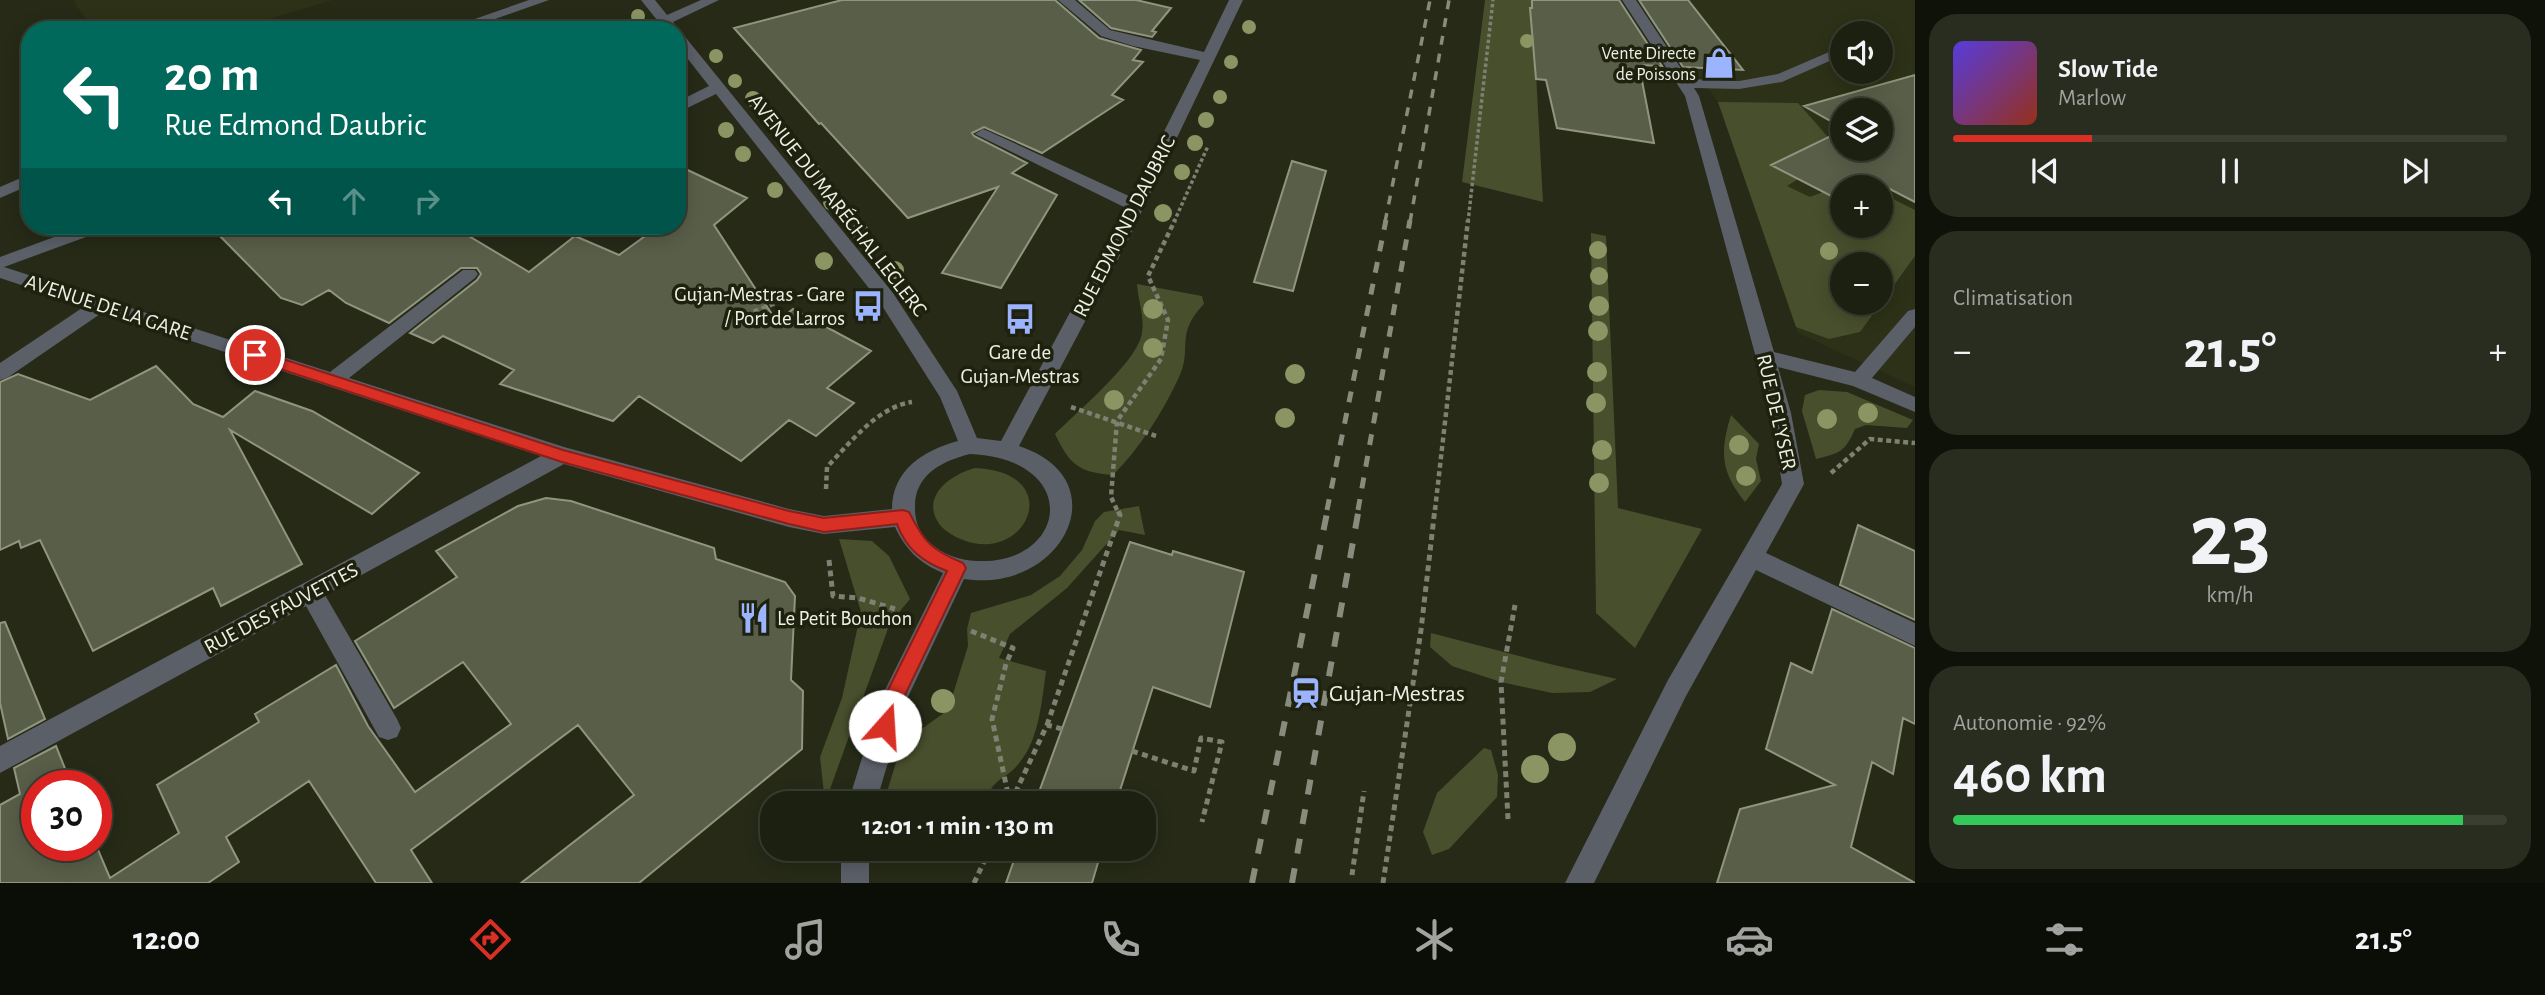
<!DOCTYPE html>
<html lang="fr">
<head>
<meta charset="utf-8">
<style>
  :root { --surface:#1c2011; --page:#292d1f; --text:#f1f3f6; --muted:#a0a39f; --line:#3a3e31; --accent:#d93025 }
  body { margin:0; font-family:"Alegreya Sans",sans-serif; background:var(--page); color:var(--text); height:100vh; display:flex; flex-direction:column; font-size:26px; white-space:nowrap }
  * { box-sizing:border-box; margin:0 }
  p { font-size:23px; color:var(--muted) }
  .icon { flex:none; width:38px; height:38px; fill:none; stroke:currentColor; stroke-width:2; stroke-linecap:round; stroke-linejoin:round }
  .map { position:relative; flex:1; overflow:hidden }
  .sheet { display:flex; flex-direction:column; gap:14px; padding:14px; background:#0f1209; width:630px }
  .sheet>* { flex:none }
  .banner { position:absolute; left:21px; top:21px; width:665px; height:214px; border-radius:28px; box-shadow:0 4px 18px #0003,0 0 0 2px var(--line); background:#00695c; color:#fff; overflow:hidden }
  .buttons { position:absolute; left:1830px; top:21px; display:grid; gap:14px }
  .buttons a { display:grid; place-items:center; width:63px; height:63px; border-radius:50%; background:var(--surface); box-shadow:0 4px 18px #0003,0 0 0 2px var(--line); font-size:35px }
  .speed { position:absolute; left:21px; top:770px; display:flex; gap:14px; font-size:35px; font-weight:700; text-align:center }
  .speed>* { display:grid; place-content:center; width:91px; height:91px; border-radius:50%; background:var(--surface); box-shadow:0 4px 18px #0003,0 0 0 2px var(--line); line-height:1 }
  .speed .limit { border:10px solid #d22; background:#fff; color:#111 }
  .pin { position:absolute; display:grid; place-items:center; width:60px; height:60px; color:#fff; margin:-30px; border:4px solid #fff; border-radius:50%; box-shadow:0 2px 7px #0007 }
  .me { position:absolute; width:77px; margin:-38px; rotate:19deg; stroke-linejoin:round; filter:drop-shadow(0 0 5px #0008) }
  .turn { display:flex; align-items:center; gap:24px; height:147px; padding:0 28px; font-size:32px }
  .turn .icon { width:91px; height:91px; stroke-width:2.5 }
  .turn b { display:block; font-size:49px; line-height:60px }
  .lanes { display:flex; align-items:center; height:66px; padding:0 28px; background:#0003; justify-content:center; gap:35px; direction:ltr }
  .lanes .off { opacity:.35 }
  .big { font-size:52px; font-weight:700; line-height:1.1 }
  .sheet .widget { flex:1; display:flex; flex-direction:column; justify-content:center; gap:10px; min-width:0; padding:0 24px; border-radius:28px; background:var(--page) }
  .sheet .dial { align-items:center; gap:0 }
  .dial b { font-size:91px; line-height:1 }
  .song { display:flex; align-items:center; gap:21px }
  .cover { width:84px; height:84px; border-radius:10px; background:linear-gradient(135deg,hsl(250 70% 55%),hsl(10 70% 35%)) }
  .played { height:7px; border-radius:4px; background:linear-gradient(90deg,var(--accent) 25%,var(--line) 25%) }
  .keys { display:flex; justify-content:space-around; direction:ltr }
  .heat { display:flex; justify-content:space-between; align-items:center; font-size:38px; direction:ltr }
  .charge { height:10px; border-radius:5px; background:linear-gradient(90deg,#34c759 92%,var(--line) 0) }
  .trip { position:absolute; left:760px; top:791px; width:396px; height:70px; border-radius:28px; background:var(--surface); box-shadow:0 4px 18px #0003,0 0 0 2px var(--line); font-weight:700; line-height:70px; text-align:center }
  .menu { display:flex; height:112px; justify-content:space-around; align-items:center; background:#0b0d07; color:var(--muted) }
  .menu .icon { width:49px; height:49px }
  .menu .selected { color:var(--accent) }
  .menu b { font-size:32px; color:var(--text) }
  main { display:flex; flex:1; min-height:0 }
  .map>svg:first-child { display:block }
  .built { fill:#2c3117; fill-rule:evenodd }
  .green { fill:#484f2d }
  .building { fill:#595e49; stroke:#8f957e; stroke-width:2 }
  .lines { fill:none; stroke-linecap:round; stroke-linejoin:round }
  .path-far2 { stroke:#7d8171; stroke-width:3.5; stroke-dasharray:3.5 2.5; stroke-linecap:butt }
  .path-far1 { stroke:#7d8171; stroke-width:4.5; stroke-dasharray:5 3.5; stroke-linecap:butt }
  .path { stroke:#7d8171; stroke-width:5; stroke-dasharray:6 4.5; stroke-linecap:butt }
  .minor { fill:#5b5f68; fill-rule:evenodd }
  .rail-far2 { stroke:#888c7c; stroke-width:3.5; stroke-dasharray:9 9; stroke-linecap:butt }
  .rail-far1 { stroke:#888c7c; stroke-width:5; stroke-dasharray:11 11; stroke-linecap:butt }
  .rail { stroke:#888c7c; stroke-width:6; stroke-dasharray:15 15; stroke-linecap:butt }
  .tree { fill:#8a9563 }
  .route { fill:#d93025; stroke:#8d1f18; stroke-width:2 }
  .labels { text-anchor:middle; stroke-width:7; stroke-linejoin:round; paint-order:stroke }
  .far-poi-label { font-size:18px; fill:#edf0e4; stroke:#1d210e; text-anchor:end }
  .street-label { font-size:21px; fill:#edf0e4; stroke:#1d210e }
  .poi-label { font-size:21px; fill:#edf0e4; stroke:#1d210e; text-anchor:end }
  .near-poi-label { font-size:24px; fill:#edf0e4; stroke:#1d210e; text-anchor:start }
</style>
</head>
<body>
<main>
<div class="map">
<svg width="1915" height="883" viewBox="0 0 1915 883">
  <rect width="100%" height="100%" fill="#262a17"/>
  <!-- built -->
  <path class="built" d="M77,0H333L232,30H94L73,1Z
    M1642,0H1915V387L1798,333L1718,102ZM1843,33H1881V72H1843ZM1843,110H1881V149H1843ZM1843,187H1881V226H1843ZM1843,264H1881V303H1843Z"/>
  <!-- green -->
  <path class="green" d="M1485,0H1532L1543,202L1462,182Z
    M1718,102L1798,103L1828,137L1771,165L1798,179L1787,186L1810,197L1823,192L1843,202V226H1881V193L1915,210V256L1881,303V264H1843V303H1881L1860,332L1829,339L1796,327Z
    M1591,233L1606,236L1618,508L1702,529L1635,648L1596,613Z
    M1137,284L1202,296L1204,304C1174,335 1193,348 1179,377C1163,412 1140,448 1113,475C1078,472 1070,465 1055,434C1077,412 1133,365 1141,337C1146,320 1138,301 1137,284Z
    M1819,390L1847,392L1913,420L1907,428L1866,425L1855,429C1845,452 1840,453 1816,459L1802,411L1805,395Z
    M1731,415L1759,444L1756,459L1761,481L1745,502C1720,471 1720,451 1731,415Z
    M975,468C1068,472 1027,565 963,540C955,537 946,532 940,525C919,497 951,474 975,468Z
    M1139,506L1145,535L1119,530L1067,588L1010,634L999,658L1046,671C1042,700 1039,739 1020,762C1005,782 994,775 985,803H888L886,795L902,743L948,710L968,646L967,629L971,613L1031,595L1060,576L1082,550L1095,521L1104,512Z
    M839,539L872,541L889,556L910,599L890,623L825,803L820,757L842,698L861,612Z
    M1431,633L1554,665L1617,679L1590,692L1552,693L1501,682L1452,666L1430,647Z
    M1484,748L1491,750L1498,775L1497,797L1449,849L1432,855L1423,832L1437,793Z"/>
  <!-- building -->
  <path class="building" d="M842,0H1055L1099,38L1141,50L1133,60L1143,62L1112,95L1123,100L1042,153L984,127L972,133L974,136L1027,163L1012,173L1057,195L1001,288L942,273L998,187L908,218L821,123L819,124L734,28Z
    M1079,0H1136L1171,8L1152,31L1156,32L1152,37L1111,28Z
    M1532,0H1619L1662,66L1639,65L1654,143L1557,128L1546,80L1536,79L1530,8H1532Z
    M1639,0H1688L1743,70L1683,67Z
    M1915,75V202L1886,187L1881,190V187H1843V202L1771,165L1843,130V149H1881V110H1843V128L1804,106Z
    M1292,161L1326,171L1293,291L1254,282Z
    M677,165L747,198L714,225L777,322L793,309L871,351L827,388L854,403L816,436L789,420L741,461L639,396L613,421L500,384L514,370L443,336L433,343L410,333L477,280L481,274L477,268H461L389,323L346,303L329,290L302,305L281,298L210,226H452L529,272L575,236L619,255L659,226H677Z
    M156,366L193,404L223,417L255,391L312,411L419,473L372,514L230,430L302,564L221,606L213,588L93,651L40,540L21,548L19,541L0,550V382L18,374L90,400Z
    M546,498L571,501L714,548L716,559L785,582L795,596L791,680L803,691L802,749L639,883H521L634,795L578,725L411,850L432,883H376L309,781L226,837L239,862L208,883H0V805L20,794L14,768L56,746L72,786H37V845H96L110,878L179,833L157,785L259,722L255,714L336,665L368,726L415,792L511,724L463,662L394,708L355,641L457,577L436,551L518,506Z
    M1858,525L1915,551V620L1840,585Z
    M1130,542L1172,555L1173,551L1244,572L1210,707L1153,687L1116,803H1035Z
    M1832,609L1915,648V724L1903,718L1893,774L1872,762L1851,847L1915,883H1717L1740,809L1835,785L1766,749L1791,663L1812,673Z
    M5,622L45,719L8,739L0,703V623Z
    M1018,849H1102L1092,883H1006Z"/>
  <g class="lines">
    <!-- path-far2 -->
    <path class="path-far2" d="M1174,222L1208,146
      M1468,222L1493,0"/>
    <!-- path-far1 -->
    <path class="path-far1" d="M738,318L788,298L837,293
      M1071,407L1156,436
      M1831,473L1870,439L1915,443
      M826,489L827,467C850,443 877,407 912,402
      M1117,510L1111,497L1117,421L1161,359L1168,320L1148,276L1175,220
      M1435,510L1468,220"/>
    <!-- path -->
    <path class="path" d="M829,560L833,596L858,598L895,609
      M971,631L1013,648L1006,664L992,719L1010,803
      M1047,725L1120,515L1117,508
      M1132,751L1194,771L1201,738L1222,742L1202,822
      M1011,802L1047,725L1062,729
      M1508,819L1501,682L1515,605
      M1352,875L1364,791
      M974,883L990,849
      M1383,883L1421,630L1435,508"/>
    <!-- minor -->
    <path class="minor" d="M529,0H549L464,30H443Z
      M641,0H655L667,15L701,0H719L673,22L679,30L677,32L682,33L893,293L957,391L977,438L1001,441L1126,208L975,134L983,129L988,131L1131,197L1200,60L1133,46L1101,36L1058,0H1075L1110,30L1204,52L1229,0H1243L1127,242L1019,446C1121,480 1062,594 964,579L906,701L876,803H848L880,700L943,573C919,563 906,550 895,527L824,534L789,527L564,464L325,595L397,719L401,728L397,737L388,740L379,737L306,606L0,773V746L541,456L103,312L7,378L0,380V363L85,306L0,278V257L84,226H108L105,230L4,267L330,372L463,270H475L478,274L475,278L349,378L564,447L789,509L824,516L892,509C892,470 924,450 958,441L940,397L879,301L716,94L677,113V102L709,86L677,45V30H665ZM970,454C1083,459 1068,565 977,561C959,560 943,555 929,542C919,533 915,521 915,508C914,475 942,461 970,454Z
      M1622,0H1636L1688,79L1739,81L1778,74L1843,46V55L1782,82L1739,89L1694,88L1699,96L1774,352L1855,372L1908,311L1915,309V327L1872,378L1915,397V412L1853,386L1778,367L1791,413L1804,484L1766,553L1915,623V646L1756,570L1686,696L1594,883H1565L1668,680L1782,484L1771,413L1685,96Z
      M30,174V185L0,198V187Z
      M841,849H869V883H841Z"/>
    <!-- rail-far2 -->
    <path class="rail-far2" d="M1385,222L1430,0
      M1410,222L1449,0"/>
    <!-- rail-far1 -->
    <path class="rail-far1" d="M1327,510L1386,220
      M1358,510L1410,220"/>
    <!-- rail -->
    <path class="rail" d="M1252,883L1328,508
      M1292,883L1359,508"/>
  </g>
  <!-- trees -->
  <g class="tree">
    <circle cx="638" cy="16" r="7"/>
    <circle cx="1249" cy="27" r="7"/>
    <circle cx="1527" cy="41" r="7"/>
    <circle cx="716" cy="56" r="7"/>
    <circle cx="1231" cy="62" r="7"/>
    <circle cx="735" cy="81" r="7"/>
    <circle cx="1220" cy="97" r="7"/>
    <circle cx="753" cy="99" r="8"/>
    <circle cx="1206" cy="120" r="8"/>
    <circle cx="776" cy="126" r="8"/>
    <circle cx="726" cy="130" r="8"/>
    <circle cx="1195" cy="143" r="8"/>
    <circle cx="743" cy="154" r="8"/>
    <circle cx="1182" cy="172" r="8"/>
    <circle cx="815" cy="173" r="8"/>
    <circle cx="775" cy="190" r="8"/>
    <circle cx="832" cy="202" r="9"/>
    <circle cx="1163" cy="213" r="9"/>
    <circle cx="860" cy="232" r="9"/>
    <circle cx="1598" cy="250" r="9"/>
    <circle cx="1829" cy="251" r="9"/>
    <circle cx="824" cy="261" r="9"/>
    <circle cx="895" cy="270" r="9"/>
    <circle cx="1599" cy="276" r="9"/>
    <circle cx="1599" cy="306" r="10"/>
    <circle cx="1153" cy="309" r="10"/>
    <circle cx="1598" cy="331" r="10"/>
    <circle cx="1153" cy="348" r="10"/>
    <circle cx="1597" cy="372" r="10"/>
    <circle cx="1295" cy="374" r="10"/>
    <circle cx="1114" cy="400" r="10"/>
    <circle cx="1596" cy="403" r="10"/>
    <circle cx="1868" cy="413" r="10"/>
    <circle cx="1285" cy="418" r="10"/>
    <circle cx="1827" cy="419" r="10"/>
    <circle cx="1739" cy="445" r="10"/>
    <circle cx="1602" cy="450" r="10"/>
    <circle cx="1746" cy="476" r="10"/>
    <circle cx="1599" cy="483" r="10"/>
    <circle cx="943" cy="701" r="12"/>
    <circle cx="1562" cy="747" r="14"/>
    <circle cx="1535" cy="769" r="14"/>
  </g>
  <!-- route -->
  <path class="route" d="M255,350L563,450L789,511L824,518L903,510L909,512C924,542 931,550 963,563L966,568L902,701L892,733L885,735L878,733L875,726L886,694L947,571C923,562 906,549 897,524L824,532L789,524L562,462L250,359L247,355Z"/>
  <!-- icons -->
  <defs>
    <symbol id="shop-bare" viewBox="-9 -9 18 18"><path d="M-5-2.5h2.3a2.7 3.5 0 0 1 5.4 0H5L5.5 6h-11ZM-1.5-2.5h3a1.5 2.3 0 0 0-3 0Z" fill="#9cb4fd" stroke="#1d210e" stroke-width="2.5" paint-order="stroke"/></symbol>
    <symbol id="bus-bare" viewBox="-9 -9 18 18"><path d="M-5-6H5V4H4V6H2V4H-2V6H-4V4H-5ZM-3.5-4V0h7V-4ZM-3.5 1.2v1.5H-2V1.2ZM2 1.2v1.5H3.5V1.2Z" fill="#9cb4fd" stroke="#1d210e" stroke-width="2.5" paint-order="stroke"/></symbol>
    <symbol id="restaurant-bare" viewBox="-9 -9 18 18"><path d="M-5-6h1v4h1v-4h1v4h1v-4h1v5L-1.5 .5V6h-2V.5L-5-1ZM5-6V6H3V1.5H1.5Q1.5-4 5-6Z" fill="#9cb4fd" stroke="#1d210e" stroke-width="2.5" paint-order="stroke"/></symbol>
    <symbol id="station-bare" viewBox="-9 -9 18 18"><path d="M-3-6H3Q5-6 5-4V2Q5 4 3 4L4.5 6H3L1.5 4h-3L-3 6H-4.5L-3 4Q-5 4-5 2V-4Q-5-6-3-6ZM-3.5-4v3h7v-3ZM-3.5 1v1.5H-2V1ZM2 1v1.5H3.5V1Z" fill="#9cb4fd" stroke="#1d210e" stroke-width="2.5" paint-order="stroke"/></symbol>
  </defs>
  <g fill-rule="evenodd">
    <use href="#shop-bare" x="1697" y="41" width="44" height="44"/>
    <use href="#bus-bare" x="846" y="284" width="44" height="44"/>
    <use href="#bus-bare" x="998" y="297" width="44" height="44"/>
    <use href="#restaurant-bare" x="732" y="596" width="44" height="44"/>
    <use href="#station-bare" x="1284" y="671" width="44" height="44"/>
  </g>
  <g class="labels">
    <!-- far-poi labels -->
    <g class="far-poi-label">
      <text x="1696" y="59">Vente Directe<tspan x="1696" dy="21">de Poissons</tspan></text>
    </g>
    <!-- street labels -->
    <g class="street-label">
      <text transform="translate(838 205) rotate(52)" y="7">AVENUE DU MARÉCHAL LECLERC</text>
      <text transform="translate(1124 226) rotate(-63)" y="7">RUE EDMOND DAUBRIC</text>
      <text transform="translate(108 307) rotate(18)" y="7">AVENUE DE LA GARE</text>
      <text transform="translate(1777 412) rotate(77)" y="7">RUE DE L'YSER</text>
      <text transform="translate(281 608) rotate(-28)" y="7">RUE DES FAUVETTES</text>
    </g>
    <!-- poi labels -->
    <g class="poi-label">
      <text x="845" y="301">Gujan-Mestras - Gare<tspan x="845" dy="24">/ Port de Larros</tspan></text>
      <text x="1020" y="359" text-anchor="middle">Gare de<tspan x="1020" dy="24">Gujan-Mestras</tspan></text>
      <text x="777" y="625" text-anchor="start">Le Petit Bouchon</text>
    </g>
    <!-- near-poi labels -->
    <g class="near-poi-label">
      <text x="1329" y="701">Gujan-Mestras</text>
    </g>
  </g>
</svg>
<div class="buttons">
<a><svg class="icon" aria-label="sound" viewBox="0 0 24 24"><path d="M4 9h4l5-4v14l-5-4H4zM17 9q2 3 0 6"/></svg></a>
<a><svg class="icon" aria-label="layers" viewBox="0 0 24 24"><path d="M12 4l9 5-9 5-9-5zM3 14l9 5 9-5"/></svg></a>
<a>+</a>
<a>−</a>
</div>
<div class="speed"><div class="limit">30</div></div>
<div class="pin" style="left:255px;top:355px;background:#d93025"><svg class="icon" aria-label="arrive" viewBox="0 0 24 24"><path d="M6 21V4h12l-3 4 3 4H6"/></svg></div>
<svg class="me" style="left:885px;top:726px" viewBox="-20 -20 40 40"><circle r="19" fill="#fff"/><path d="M0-13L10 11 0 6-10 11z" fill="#d93025"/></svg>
<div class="trip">12:01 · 1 min · 130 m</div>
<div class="banner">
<div class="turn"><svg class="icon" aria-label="left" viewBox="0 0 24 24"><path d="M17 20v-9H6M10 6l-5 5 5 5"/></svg><div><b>20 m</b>Rue Edmond Daubric</div></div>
<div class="lanes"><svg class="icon" aria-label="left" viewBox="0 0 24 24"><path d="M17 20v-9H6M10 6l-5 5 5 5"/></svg><svg class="icon off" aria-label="ahead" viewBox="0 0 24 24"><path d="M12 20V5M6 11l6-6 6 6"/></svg><svg class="icon off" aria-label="right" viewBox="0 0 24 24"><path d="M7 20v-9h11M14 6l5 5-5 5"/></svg></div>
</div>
</div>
<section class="sheet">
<div class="widget">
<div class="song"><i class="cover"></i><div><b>Slow Tide</b><p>Marlow</p></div></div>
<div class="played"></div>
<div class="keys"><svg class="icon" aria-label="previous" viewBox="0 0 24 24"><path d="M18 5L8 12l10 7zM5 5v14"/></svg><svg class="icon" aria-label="pause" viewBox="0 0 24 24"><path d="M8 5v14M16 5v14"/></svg><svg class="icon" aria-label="next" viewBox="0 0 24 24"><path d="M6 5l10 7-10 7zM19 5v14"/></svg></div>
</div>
<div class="widget"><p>Climatisation</p>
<div class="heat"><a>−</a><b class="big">21.5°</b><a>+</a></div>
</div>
<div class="widget dial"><b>23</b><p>km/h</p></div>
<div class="widget"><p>Autonomie · 92%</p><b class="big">460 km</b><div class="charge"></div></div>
</section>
</main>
<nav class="menu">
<b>12:00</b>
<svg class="icon selected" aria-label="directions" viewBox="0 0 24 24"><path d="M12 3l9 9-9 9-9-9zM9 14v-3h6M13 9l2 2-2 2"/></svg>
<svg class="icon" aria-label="music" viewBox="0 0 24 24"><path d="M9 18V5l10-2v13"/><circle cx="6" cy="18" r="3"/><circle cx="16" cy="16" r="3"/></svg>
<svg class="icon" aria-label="phone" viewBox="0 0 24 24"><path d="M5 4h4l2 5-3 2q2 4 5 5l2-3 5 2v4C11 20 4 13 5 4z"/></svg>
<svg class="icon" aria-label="climate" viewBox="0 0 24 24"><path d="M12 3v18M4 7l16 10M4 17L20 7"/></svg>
<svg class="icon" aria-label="car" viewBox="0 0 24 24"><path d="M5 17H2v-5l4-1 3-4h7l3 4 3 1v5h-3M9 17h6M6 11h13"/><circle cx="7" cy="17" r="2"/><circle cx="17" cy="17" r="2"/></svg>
<svg class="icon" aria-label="filters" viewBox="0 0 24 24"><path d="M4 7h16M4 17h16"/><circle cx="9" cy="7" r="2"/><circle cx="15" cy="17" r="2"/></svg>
<b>21.5°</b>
</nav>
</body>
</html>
